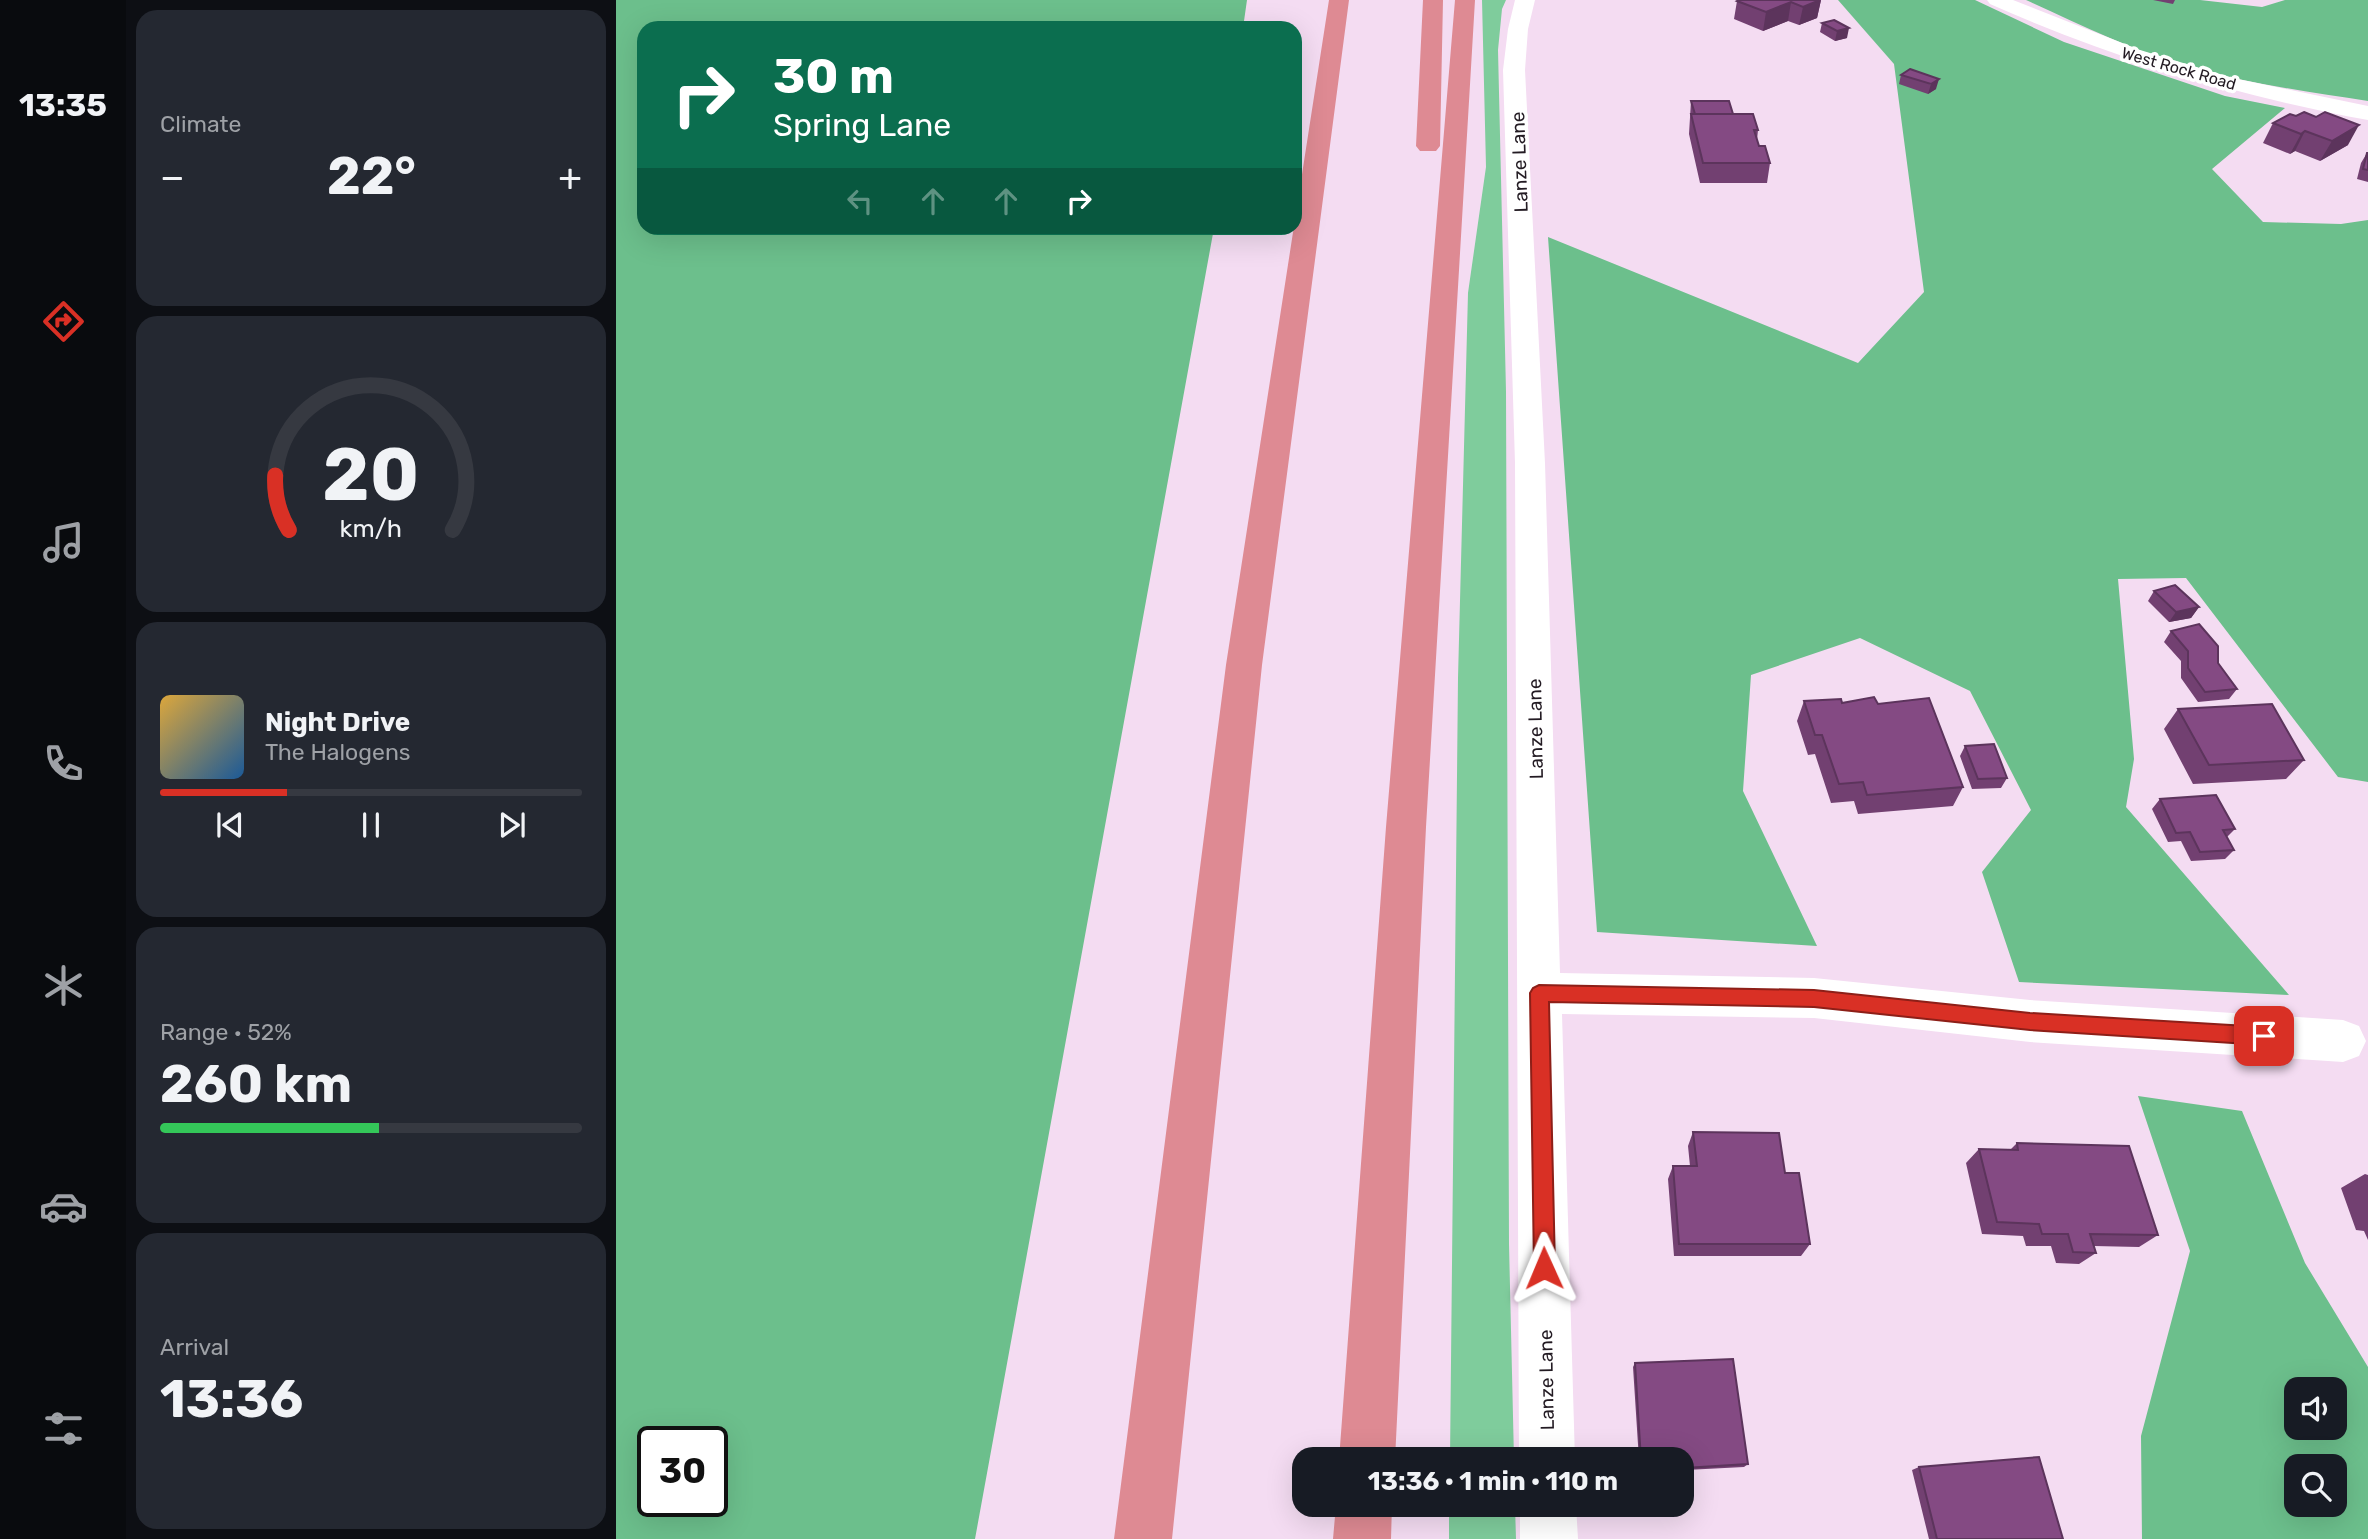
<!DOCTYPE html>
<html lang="en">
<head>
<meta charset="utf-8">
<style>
  :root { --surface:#171b24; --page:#242831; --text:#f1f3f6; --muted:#9ea1a6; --line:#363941; --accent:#d93025 }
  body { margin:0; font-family:Rubik,sans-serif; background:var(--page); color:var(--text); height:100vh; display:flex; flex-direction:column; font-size:26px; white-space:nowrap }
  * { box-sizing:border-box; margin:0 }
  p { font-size:23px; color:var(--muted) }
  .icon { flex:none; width:38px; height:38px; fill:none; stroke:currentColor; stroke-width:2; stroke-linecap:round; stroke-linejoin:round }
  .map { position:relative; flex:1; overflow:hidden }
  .sheet { display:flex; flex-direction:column; gap:10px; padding:10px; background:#0d0f14; width:490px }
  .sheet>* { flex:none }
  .hud { position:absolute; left:21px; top:21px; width:665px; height:214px; border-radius:21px; box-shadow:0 7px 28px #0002; background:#0b6e4f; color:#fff; overflow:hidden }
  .buttons { position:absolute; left:1668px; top:1377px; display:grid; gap:14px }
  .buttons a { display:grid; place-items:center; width:63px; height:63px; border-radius:14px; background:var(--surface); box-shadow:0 7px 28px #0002; font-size:35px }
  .speed { position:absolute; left:21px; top:1426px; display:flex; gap:14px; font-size:35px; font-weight:700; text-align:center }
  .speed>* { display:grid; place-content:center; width:91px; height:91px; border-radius:50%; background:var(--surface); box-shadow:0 7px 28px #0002; line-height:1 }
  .speed .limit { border:4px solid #111; border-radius:10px; background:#fff; color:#111 }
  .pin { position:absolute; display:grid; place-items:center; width:60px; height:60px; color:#fff; margin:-30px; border-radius:14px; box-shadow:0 4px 10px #0006 }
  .me { position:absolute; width:77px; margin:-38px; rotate:359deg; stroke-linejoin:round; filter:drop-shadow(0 0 5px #0008) }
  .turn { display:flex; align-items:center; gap:24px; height:147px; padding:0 21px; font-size:32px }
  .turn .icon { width:91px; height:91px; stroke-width:2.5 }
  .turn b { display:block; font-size:49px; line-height:60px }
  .lanes { display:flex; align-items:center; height:66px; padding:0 21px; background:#0003; justify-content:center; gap:35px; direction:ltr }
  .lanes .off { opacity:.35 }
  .big { font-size:52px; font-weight:700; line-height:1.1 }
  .sheet .tile { flex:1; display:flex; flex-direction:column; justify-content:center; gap:10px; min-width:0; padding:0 24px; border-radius:21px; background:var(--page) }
  .sheet .dial { align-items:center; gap:0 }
  .dial svg { height:182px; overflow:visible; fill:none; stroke:var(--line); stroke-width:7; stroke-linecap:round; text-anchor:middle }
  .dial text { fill:var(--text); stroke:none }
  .song { display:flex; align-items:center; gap:21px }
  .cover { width:84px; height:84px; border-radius:10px; background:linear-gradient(135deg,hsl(40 70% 55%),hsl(210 70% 35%)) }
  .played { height:7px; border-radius:4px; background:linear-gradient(90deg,var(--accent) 30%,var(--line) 30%) }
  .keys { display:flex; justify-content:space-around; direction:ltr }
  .heat { display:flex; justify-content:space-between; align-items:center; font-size:38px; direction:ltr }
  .charge { height:10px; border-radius:5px; background:linear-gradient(90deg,#34c759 52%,var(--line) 0) }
  .trip { position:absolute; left:676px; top:1447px; width:402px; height:70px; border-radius:21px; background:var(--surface); box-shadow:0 7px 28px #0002; font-weight:700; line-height:70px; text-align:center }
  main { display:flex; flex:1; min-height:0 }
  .menu { display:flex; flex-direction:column; width:126px; justify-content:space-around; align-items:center; background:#090b0e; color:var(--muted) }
  .menu .icon { width:49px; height:49px }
  .menu .selected { color:var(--accent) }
  .menu b { font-size:32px; color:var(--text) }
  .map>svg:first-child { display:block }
  .green { fill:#7fcc9c }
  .forest { fill:#6cbf8c; fill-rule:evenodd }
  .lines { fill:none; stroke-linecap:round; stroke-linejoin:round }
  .minor { fill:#fff; fill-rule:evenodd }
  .motorway { fill:#de8a93; fill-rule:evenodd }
  .wall { fill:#724071 }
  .shaded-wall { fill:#5c345c }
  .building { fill:#844a83; stroke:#5c345c; stroke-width:2 }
  .route { fill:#d93025; stroke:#8d1f18; stroke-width:2 }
  .labels { text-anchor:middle; stroke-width:7; stroke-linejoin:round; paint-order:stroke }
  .far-street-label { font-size:16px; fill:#231b23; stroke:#fff }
  .street-label { font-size:19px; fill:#231b23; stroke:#fff }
</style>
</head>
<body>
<main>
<nav class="menu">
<b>13:35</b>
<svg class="icon selected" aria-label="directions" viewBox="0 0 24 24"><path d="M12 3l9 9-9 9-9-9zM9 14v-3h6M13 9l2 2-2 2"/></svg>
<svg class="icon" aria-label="music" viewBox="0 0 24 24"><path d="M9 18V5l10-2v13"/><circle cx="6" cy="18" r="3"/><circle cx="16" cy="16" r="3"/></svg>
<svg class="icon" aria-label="phone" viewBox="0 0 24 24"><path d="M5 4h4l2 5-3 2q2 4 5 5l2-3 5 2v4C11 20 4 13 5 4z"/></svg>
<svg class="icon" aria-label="climate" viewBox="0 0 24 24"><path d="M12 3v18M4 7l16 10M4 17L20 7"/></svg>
<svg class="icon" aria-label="car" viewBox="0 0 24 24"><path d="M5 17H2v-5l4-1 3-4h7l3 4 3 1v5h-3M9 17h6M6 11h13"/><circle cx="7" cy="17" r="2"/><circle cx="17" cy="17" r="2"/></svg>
<svg class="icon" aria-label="filters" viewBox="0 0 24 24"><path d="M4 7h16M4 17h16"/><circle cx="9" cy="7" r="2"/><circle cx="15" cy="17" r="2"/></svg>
</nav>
<section class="sheet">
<div class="tile"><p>Climate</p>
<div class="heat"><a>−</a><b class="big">22°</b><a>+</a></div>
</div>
<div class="tile dial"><svg viewBox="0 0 100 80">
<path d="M14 69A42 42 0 1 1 86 69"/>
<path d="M14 69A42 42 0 0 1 8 45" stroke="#d93025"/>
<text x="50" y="56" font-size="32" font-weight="700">20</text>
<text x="50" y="72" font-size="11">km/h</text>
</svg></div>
<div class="tile">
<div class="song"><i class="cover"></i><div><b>Night Drive</b><p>The Halogens</p></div></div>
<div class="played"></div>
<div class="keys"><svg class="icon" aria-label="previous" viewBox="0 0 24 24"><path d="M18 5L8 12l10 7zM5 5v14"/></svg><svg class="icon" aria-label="pause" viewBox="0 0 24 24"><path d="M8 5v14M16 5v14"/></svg><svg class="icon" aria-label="next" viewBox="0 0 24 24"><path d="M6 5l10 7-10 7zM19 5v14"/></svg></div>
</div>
<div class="tile"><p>Range · 52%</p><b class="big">260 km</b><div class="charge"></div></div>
<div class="tile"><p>Arrival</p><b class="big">13:36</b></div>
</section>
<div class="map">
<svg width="1752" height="1539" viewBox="0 0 1752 1539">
  <rect width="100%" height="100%" fill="#f4dcf2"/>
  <!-- green -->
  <path class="green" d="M866,0H890L886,9L882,50L890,391L893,1244L898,1459L834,1460L842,678L852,293L870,167Z
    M833,1505H899L900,1539H833Z"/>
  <!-- forest -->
  <path class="forest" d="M0,0H631L627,28H28V228H598L359,1539H0ZM96,1442V1502H37V1442Z
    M1222,0H1359L1448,42L1609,96L1669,108L1596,169L1647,222L1725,224L1752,220V782L1722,777L1570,578L1502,579L1518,759L1510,807L1673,995L1403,982L1366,872L1415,810L1354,691L1244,638L1135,675L1127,791L1201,946L981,932L932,237L1242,363L1308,292L1278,64Z
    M1410,0H1584L1646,7L1669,0H1752V101C1692,92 1631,83 1573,67C1517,51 1463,24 1410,0Z
    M1522,1096L1626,1111L1689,1263L1752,1367V1539H1526L1525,1436L1574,1251ZM1680,1390H1718V1428H1680ZM1680,1466H1718V1505H1680Z"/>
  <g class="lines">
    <!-- minor -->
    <path class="minor" d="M899,0H919L912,29L909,70L929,463L944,973L1198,978L1414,1000L1727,1020L1743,1026L1750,1041L1743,1056L1727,1062L1414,1042L1198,1018L946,1014L959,1460H903L899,463L887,70L892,29Z
      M1371,0H1397L1524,50L1617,78L1752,106V120C1621,96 1496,58 1374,4Z
      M904,1505H960L962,1539H904Z"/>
    <!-- motorway -->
    <path class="motorway" d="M713,0H733L646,665L556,1539H498L610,665Z
      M807,0H827L824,146L820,151H804L800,146Z
      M839,0H859L810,827L779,1460H723L770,827Z
      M720,1505H776L775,1539H717Z"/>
  </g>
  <!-- wall -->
  <path class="wall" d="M1205,0L1201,18L1183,25L1172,21L1147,31L1118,19L1121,1Z
    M1537,0H1559L1557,4Z
    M1218,20L1231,38L1219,41L1204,32L1206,23Z
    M1294,69L1320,89L1312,94L1283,84L1285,75Z
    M1075,101L1117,114L1142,130L1141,140L1143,146L1154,163L1151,183H1084L1073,134Z
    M1674,114L1732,145L1704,161L1679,151L1674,154L1647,143L1657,123Z
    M1751,153H1752V182L1741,179L1745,163Z
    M1538,591L1583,607L1575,618L1553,622L1532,601Z
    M1555,631L1602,663L1621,689L1613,699L1582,702L1565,678V661L1548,642Z
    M1188,701L1262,704L1347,787L1337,806L1242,814L1238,801L1215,803L1199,754L1192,755L1181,721Z
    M1562,709L1688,760L1670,779L1577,784L1548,729Z
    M1349,746L1391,778L1385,788L1356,789L1344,756Z
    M1544,799L1619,829L1611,837L1618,850L1609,859L1575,861L1565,841L1552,842L1536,809Z
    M1077,1132L1169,1173L1194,1244L1185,1256H1058L1052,1179L1057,1166H1074L1072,1146Z
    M1401,1143L1542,1235L1523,1247L1478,1246L1480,1253L1463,1264L1440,1263L1435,1246H1410L1407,1236L1366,1234L1350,1163L1363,1149L1394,1150Z
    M1749,1174L1752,1175V1240L1748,1231L1740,1230L1725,1188Z
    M1019,1363L1132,1464L1128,1467L1070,1470L1073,1507L1070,1510L1026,1511V1505H1066V1460H1023L1017,1367Z
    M1303,1467L1447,1539H1313L1296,1470Z"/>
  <!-- shaded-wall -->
  <path class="shaded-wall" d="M1205,0L1201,18L1183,25L1187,7Z
    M1175,2L1172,21L1147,31L1150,12Z
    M1233,28L1231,38L1219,41L1221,31Z
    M1323,79L1320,89L1312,94L1315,84Z
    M1743,125L1732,145L1704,161L1716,141Z
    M1689,131L1679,151L1674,154L1685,134Z
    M1583,607L1575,618L1553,622L1560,612Z"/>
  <!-- building -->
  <path class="building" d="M1123,0H1204L1187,7L1175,2L1150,12L1121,1Z
    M1218,20L1233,28L1221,31L1206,23Z
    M1294,69L1323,79L1315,84L1285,75Z
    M1075,101H1113L1117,114H1079Z
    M1688,112L1700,117L1709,112L1743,125L1716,141L1689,131L1685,134L1657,123L1674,114L1680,116Z
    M1075,114H1137L1142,130H1138L1143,146H1149L1154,163H1087Z
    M1751,153H1752V170L1747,169Z
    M1559,585L1583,607L1560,612L1538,591Z
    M1583,624L1602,646V663L1621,689L1589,692L1572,668V651L1555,631Z
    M1258,697L1262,704L1313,698L1347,787L1251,795L1247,782L1223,784L1206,735H1199L1188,701L1225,699L1226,703Z
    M1656,704L1688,760L1593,765L1562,709Z
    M1378,744L1391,778L1362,779L1349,746Z
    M1600,795L1619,829L1607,830L1618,850L1584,852L1574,832L1560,833L1544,799Z
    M1077,1132L1163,1133L1169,1173H1183L1194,1244H1063L1057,1166H1081Z
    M1401,1143L1513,1146L1542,1235L1474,1234L1480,1253L1457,1252L1452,1234H1426L1423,1224L1381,1222L1363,1149L1402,1150Z
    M1117,1359L1132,1464L1069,1468L1073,1507L1029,1509L1028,1505H1066V1460H1025L1019,1363Z
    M1423,1457L1447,1539H1321L1303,1467Z"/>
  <!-- route -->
  <path class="route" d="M923,985L1198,990L1414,1013L1648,1027L1655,1030L1658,1036L1655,1042L1648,1045L1414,1030L1198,1007L933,1002L939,1268L936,1275L928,1278L921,1275L918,1268L914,993L917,988Z"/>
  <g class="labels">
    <!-- far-street labels -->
    <g class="far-street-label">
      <text transform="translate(1563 68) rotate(16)" y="6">West Rock Road</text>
    </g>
    <!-- street labels -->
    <g class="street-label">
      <text transform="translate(903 162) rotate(-92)" y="7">Lanze Lane</text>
      <text transform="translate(919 729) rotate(-91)" y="7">Lanze Lane</text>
      <text transform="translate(930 1380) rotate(-91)" y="7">Lanze Lane</text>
    </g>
  </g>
</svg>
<div class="buttons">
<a><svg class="icon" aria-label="sound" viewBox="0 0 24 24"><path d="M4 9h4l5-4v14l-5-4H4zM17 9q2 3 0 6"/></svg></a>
<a><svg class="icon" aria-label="search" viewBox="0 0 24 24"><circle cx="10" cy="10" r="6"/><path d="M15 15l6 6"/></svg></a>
</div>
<div class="speed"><div class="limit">30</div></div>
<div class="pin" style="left:1648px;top:1036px;background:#d93025"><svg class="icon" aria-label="arrive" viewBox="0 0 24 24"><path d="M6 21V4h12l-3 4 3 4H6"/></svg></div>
<svg class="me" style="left:928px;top:1268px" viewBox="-20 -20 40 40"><path d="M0-17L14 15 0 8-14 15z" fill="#d93025" stroke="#fff" stroke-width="4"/></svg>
<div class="trip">13:36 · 1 min · 110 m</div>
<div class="hud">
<div class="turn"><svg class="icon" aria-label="right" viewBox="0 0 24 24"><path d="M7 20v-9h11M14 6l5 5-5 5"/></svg><div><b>30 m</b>Spring Lane</div></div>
<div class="lanes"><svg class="icon off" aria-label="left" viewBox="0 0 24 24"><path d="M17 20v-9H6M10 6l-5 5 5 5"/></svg><svg class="icon off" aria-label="ahead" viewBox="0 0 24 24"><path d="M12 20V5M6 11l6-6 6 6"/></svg><svg class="icon off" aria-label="ahead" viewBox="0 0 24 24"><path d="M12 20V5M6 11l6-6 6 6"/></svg><svg class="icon" aria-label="right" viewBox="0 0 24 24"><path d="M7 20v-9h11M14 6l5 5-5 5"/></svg></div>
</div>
</div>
</main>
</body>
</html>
